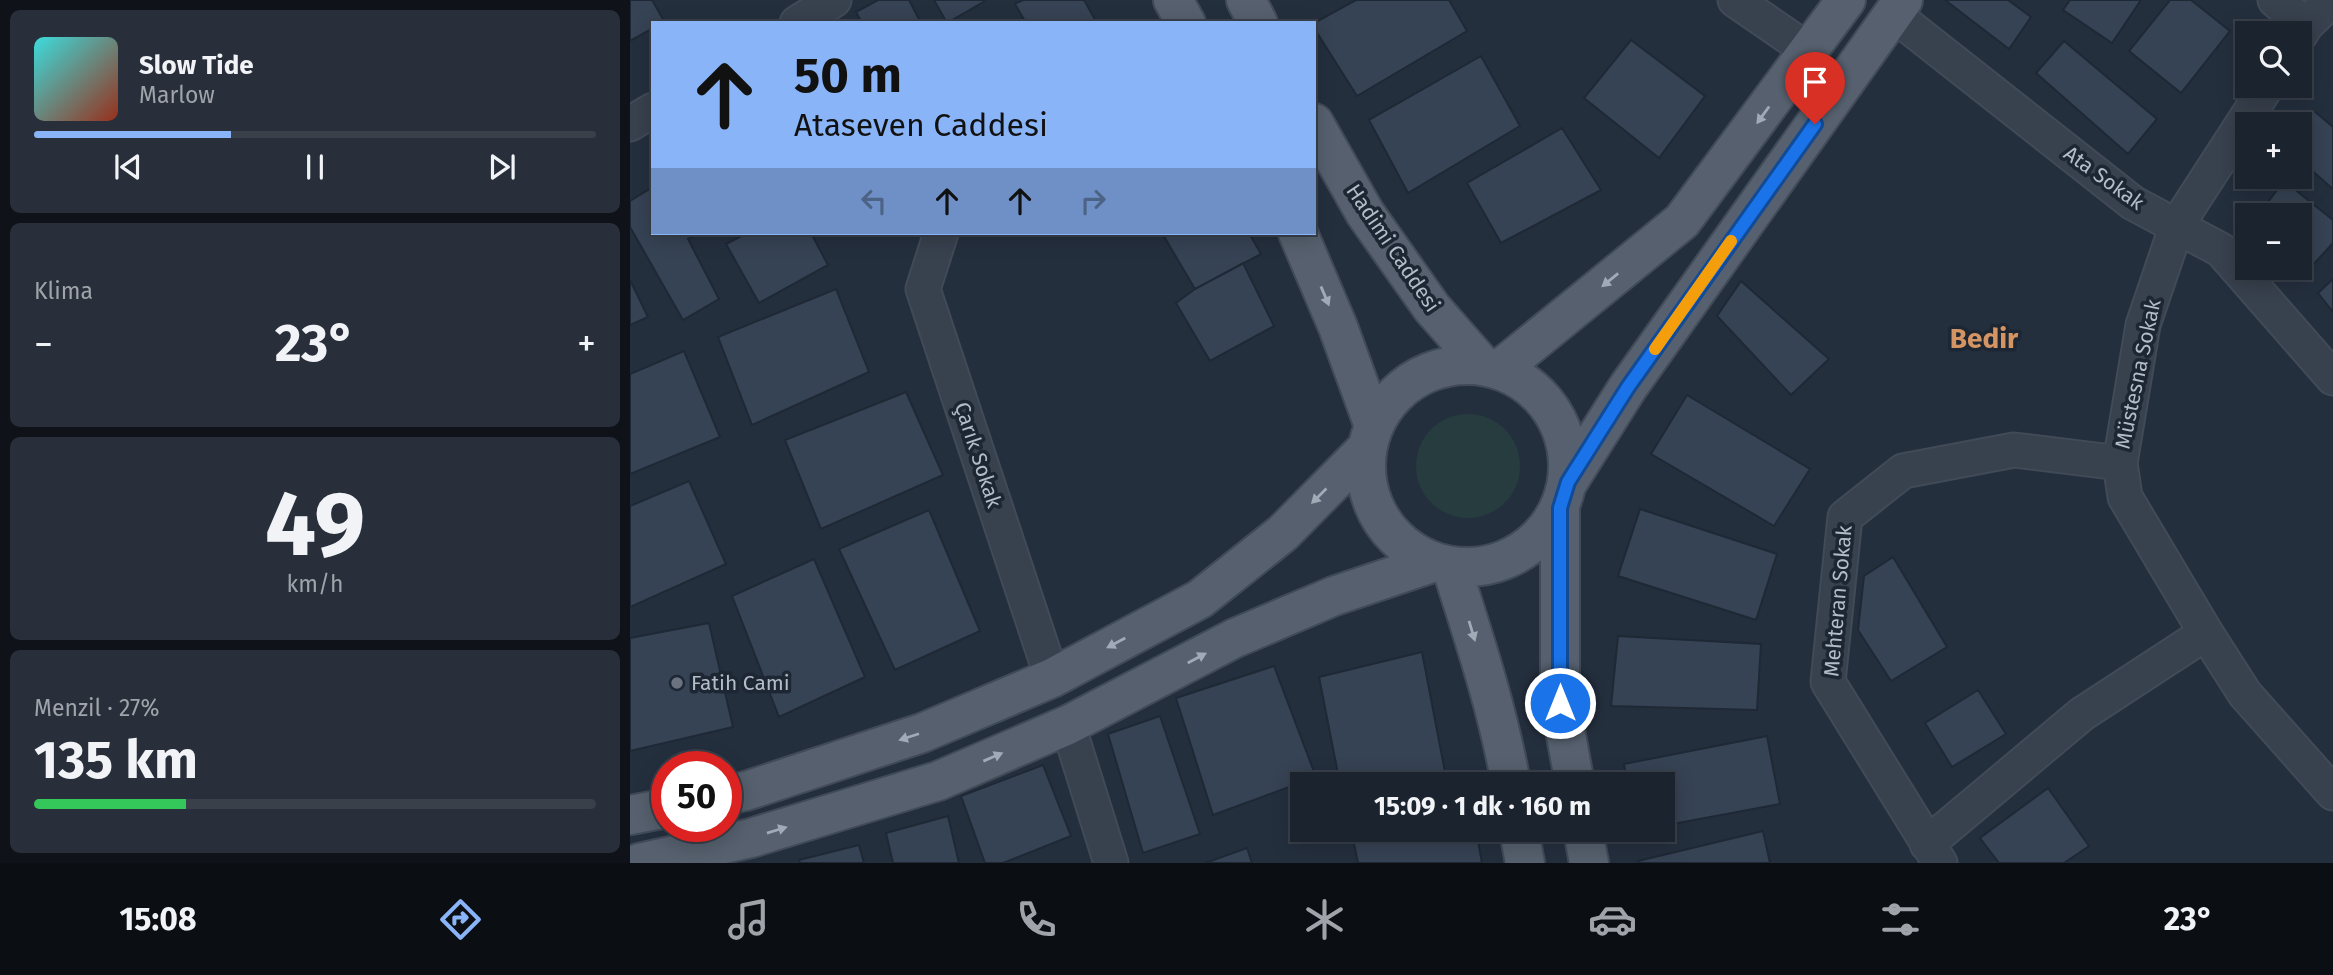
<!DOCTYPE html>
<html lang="tr">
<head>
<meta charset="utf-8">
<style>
  :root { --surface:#1b232e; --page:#282f3a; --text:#f1f3f6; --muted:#a0a4aa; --line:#39404a; --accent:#8ab4f8 }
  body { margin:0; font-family:"Fira Sans",sans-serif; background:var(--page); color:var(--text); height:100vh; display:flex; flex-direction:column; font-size:26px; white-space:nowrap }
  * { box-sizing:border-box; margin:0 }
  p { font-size:23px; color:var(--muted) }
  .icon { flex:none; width:38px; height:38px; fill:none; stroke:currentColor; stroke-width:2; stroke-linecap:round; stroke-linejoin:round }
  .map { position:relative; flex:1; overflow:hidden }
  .sheet { display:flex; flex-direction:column; gap:10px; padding:10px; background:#0f1319; width:630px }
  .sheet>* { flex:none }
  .banner { position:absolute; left:21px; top:21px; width:665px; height:214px; border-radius:0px; box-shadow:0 4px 18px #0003,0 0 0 2px var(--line); background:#8ab4f8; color:#111; overflow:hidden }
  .buttons { position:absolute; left:1605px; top:21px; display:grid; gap:14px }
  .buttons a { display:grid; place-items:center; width:77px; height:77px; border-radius:0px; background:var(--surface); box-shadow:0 4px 18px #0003,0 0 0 2px var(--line); font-size:35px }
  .speed { position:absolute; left:21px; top:751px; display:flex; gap:14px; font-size:35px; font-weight:700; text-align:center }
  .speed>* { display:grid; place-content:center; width:91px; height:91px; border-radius:50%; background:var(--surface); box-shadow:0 4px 18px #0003,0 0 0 2px var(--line); line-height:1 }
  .speed .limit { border:10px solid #d22; background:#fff; color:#111 }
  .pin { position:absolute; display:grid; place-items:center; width:60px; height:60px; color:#fff; margin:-72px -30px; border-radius:50% 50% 50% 0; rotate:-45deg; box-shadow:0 0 7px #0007 }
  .pin .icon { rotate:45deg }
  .me { position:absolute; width:77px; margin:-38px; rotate:0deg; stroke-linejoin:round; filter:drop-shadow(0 0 5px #0008) }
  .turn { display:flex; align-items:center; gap:24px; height:147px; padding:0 28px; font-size:32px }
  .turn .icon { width:91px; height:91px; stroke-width:2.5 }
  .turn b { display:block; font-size:49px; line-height:60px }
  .lanes { display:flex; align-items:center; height:66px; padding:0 28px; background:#0003; justify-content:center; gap:35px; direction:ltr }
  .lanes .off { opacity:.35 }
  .big { font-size:52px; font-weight:700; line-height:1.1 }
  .sheet .widget { flex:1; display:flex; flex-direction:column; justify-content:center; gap:10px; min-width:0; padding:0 24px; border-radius:10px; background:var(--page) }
  .sheet .dial { align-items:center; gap:0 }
  .dial b { font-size:91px; line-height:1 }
  .song { display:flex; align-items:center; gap:21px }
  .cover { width:84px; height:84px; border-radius:10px; background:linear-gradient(135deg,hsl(180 70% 55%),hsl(10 70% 35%)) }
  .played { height:7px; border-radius:4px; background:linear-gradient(90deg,var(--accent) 35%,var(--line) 35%) }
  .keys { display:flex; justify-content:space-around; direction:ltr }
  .heat { display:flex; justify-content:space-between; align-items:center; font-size:38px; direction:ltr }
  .charge { height:10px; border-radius:5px; background:linear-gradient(90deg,#34c759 27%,var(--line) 0) }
  .trip { position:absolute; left:660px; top:772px; width:385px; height:70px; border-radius:0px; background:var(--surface); box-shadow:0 4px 18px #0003,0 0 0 2px var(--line); font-weight:700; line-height:70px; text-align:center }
  .dock { display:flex; height:112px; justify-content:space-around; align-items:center; background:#0b0e12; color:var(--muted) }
  .dock .icon { width:49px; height:49px }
  .dock .active { color:var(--accent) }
  .dock b { font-size:32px; color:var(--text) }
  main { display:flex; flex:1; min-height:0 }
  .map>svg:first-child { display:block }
  .green { fill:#263c3f }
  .building { fill:#364354; stroke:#1f2835; stroke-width:2 }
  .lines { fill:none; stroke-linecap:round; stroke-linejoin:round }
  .minor-casing { stroke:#414a57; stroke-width:37 }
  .major-casing { stroke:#414a57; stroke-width:42 }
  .minor { stroke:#38414e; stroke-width:33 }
  .major { stroke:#56606e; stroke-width:38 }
  .oneway { fill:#a1aab7 }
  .route-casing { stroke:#114b97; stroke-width:18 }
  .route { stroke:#1a73e8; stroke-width:12 }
  .slow { stroke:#f59e0b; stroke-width:12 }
  .worship-dot { fill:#6b7280; stroke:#1d2633; stroke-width:2.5 }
  .labels { text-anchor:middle; stroke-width:7; stroke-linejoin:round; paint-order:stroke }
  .street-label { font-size:21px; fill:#b4bcc9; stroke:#1d2633 }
  .poi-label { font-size:21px; fill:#b4bcc9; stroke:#1d2633; text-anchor:start }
  .district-label { font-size:28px; font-weight:bold; fill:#d59563; stroke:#1d2633 }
</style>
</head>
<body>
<main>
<section class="sheet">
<div class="widget">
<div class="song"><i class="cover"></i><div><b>Slow Tide</b><p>Marlow</p></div></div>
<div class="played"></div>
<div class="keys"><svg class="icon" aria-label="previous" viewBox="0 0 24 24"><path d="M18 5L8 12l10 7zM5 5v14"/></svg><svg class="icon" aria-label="pause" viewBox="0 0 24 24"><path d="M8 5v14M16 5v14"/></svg><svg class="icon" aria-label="next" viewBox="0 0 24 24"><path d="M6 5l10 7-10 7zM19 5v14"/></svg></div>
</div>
<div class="widget"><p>Klima</p>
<div class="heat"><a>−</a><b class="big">23°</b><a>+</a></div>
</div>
<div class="widget dial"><b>49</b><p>km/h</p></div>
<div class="widget"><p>Menzil · 27%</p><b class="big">135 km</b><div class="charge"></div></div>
</section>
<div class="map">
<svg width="1703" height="863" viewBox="0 0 1703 863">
  <rect width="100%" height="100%" fill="#242f3e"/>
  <!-- green -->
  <path class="green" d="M786 466a52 52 0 1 1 104 0a52 52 0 1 1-104 0Z"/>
  <!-- building -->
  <path class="building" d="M0,0H22L34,21L23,23V28L0,41Z
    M248,0H279L291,23H232L226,12Z
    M304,0H355V1L317,23Z
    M393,0H454L467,23H396L385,4Z
    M726,0H819L837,31L727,96L684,28V23Z
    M1315,0H1378L1401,17L1379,49Z
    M1440,0H1511L1482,43L1433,10Z
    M1540,0H1561L1600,31L1551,93L1499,51Z
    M1001,40L1075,96L1029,158L954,98Z
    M1434,41L1527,119L1498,154L1406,73Z
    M851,56L890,126L778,193L739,120Z
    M1683,110L1703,127V189L1670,160V125Z
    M932,128L971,190L871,243L837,183Z
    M1654,181L1703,220V243L1672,277L1661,268H1670V215H1628Z
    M23,187V233H69L58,239L89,299L53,320L0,227V201Z
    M117,233H181L198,265L129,303L96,244Z
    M532,233H619L631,254L565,289Z
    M613,263L644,326L580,361L546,303L565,289Z
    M1703,279V312L1688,293Z
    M0,280L18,317L0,325Z
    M1111,281L1199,359L1161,395L1087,316Z
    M206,289L239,372L122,425L88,337Z
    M54,351L90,437L0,474V374Z
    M276,392L313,475L191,529L155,440Z
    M1057,395L1180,469L1144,526L1021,454Z
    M59,481L96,564L0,607V506Z
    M1010,509L1147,554L1126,620L988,576Z
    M299,510L350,631L265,670L209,549Z
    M1263,557L1317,647L1261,681L1228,630L1234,576Z
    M184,559L235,677L149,717L102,596Z
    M79,623L103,727L0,751V638Z
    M988,636L1131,644L1127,710L981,706Z
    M792,652L815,772L764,784H710L689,677Z
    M644,666L686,777L583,815L546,698Z
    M1348,690L1376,734L1322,767L1295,723Z
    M530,716L570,834L513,853L478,734Z
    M1137,736L1150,804L1032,826V784H997L994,764Z
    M413,765L441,836L373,863H355L331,796Z
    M1418,788L1459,846L1434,863H1369L1350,838Z
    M318,816L329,863H263L256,833Z
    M744,830H846L852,863H728L722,834Z
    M1133,831L1140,863H1009L1008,861Z
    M229,845L234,863H170L169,860Z
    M617,848L622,863H575Z"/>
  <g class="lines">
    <defs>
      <path id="minor" d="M1105,0L1179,51
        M1645,0L1676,25
        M1263,14L1503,203L1591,250L1703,378
        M167,23L204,0
        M1670,35L1676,25L1702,0
        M1637,86L1547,225L1513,325L1490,463L1495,497L1576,633L1615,694L1703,793
        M0,124L23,110
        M311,233L293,289L422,678
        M438,725L481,863
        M1297,844L1452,714L1576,633
        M1310,863L1198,682L1215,517L1273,471L1384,450L1490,463"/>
      <path id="major" d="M543,0L556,23
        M616,0L628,23
        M684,123L735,213L802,308L853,366
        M668,233L708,327L744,426
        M736 466a101 101 0 1 1 202 0a101 101 0 1 1-202 0Z
        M869,370L1052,221L1216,0
        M938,482L998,387L1273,0
        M930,508V703L945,784
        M821,566C844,638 868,710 881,784
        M96,795L116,791L292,733L422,678L570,599L653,533L737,448
        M0,815L37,808
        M889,830L895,863
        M953,830L959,863
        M9,863L121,838L308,781L438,725L605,638L704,596L805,562"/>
    </defs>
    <!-- minor casing -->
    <use href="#minor" class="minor-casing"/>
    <!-- major casing -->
    <use href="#major" class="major-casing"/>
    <!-- minor -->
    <use href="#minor" class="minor"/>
    <!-- major -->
    <use href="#major" class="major"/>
  </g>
  <!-- one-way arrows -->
  <defs><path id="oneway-solid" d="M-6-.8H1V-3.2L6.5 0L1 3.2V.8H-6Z" transform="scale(1.75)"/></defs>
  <g class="oneway">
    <use href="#oneway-solid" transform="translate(1133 115) rotate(126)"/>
    <use href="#oneway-solid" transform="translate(980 280) rotate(141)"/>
    <use href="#oneway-solid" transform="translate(695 296) rotate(67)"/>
    <use href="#oneway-solid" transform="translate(689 496) rotate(135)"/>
    <use href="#oneway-solid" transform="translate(842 631) rotate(73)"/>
    <use href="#oneway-solid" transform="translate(486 643) rotate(152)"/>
    <use href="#oneway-solid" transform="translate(567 658) rotate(-28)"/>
    <use href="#oneway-solid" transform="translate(279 737) rotate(162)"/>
    <use href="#oneway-solid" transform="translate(363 757) rotate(-23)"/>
    <use href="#oneway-solid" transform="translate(147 830) rotate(-17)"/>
  </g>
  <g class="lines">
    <defs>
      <path id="route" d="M930,703V508L938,482L998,387L1185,124"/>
    </defs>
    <!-- route casing -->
    <use href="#route" class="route-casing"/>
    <!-- route -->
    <use href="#route" class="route"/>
    <!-- slow -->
    <path class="slow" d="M1025,349L1101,241"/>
  </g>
  <!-- markers -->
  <circle class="worship-dot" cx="47" cy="683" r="7"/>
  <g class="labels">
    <!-- street labels -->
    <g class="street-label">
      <text transform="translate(1474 178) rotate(36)" y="7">Ata Sokak</text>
      <text transform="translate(763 248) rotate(56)" y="7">Hadimi Caddesi</text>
      <text transform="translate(1508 374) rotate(-78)" y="7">Müstesna Sokak</text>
      <text transform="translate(348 455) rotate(72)" y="7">Çarık Sokak</text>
      <text transform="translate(1208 601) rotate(-85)" y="7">Mehteran Sokak</text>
    </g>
    <!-- poi labels -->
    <g class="poi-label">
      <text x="61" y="690">Fatih Cami</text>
    </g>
    <!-- district labels -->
    <g class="district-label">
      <text x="1354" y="348">Bedir</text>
    </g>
  </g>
</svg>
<div class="buttons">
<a><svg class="icon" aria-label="search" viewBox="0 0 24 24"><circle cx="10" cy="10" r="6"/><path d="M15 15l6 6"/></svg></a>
<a>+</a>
<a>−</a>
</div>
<div class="speed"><div class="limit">50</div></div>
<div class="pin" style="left:1185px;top:124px;background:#d93025"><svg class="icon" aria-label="arrive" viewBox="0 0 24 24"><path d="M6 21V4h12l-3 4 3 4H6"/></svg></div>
<svg class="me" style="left:930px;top:703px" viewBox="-20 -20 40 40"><circle r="17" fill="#1a73e8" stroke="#fff" stroke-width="3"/><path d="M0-11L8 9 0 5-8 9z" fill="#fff"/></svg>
<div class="trip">15:09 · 1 dk · 160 m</div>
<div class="banner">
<div class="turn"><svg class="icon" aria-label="ahead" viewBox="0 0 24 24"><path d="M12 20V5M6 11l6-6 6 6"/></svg><div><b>50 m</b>Ataseven Caddesi</div></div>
<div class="lanes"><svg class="icon off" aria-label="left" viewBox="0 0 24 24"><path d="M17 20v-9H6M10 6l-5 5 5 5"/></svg><svg class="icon" aria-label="ahead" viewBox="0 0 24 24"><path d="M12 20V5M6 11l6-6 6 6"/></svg><svg class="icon" aria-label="ahead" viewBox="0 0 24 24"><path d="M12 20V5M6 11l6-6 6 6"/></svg><svg class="icon off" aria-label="right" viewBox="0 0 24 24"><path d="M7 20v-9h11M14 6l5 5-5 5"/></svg></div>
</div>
</div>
</main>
<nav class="dock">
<b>15:08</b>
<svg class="icon active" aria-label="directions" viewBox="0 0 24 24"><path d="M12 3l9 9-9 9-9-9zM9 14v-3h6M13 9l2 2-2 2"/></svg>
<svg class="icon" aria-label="music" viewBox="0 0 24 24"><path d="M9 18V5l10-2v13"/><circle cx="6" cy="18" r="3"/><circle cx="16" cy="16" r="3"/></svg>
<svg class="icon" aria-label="phone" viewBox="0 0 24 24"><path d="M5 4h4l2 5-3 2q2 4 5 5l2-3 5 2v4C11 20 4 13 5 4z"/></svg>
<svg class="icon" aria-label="climate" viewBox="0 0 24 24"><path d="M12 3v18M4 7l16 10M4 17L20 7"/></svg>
<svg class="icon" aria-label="car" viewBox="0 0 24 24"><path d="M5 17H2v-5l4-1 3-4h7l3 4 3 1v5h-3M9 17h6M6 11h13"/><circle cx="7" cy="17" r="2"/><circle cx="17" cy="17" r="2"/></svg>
<svg class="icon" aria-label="filters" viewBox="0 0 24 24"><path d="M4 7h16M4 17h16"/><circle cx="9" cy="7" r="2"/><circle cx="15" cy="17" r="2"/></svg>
<b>23°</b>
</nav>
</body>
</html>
